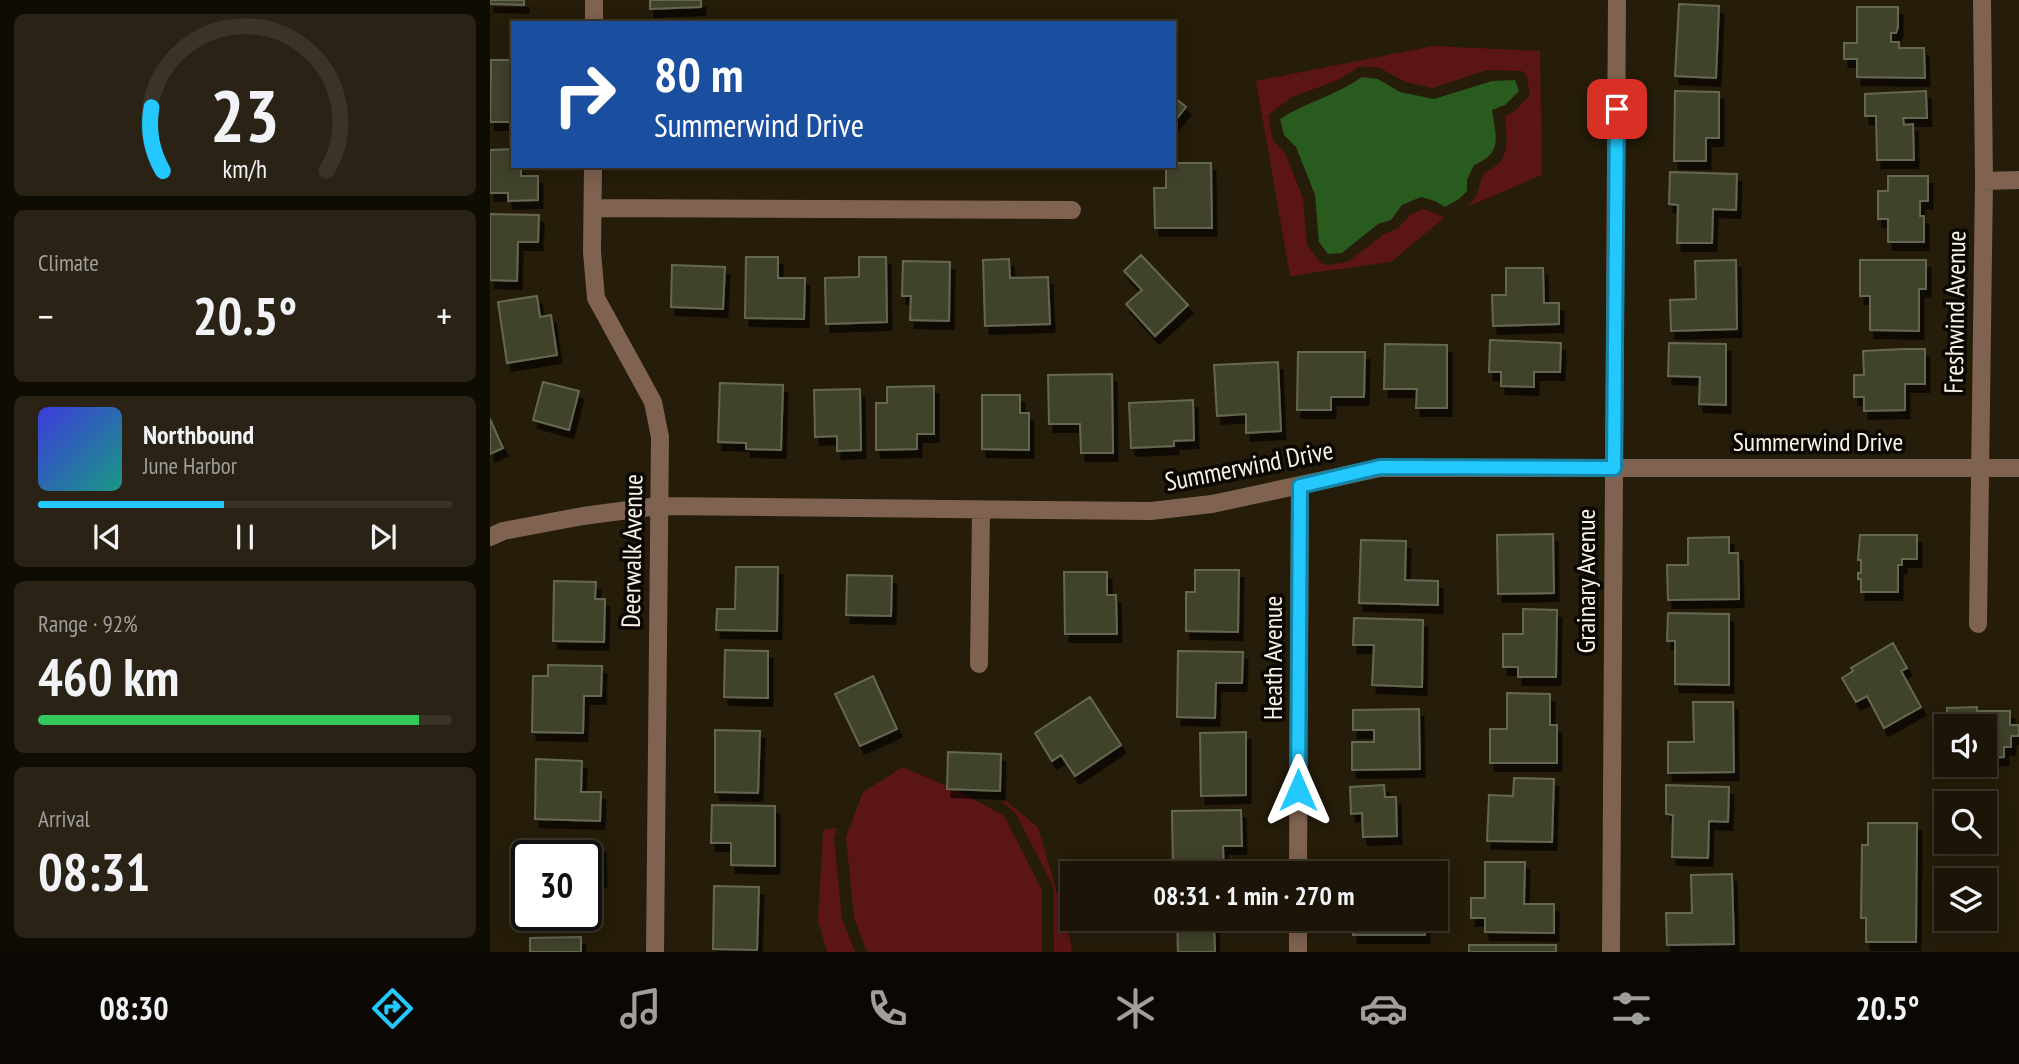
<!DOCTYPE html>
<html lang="en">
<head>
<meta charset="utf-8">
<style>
  :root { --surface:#1c1507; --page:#292215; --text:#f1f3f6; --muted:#a09f9b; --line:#3a3428; --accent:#23c9fe }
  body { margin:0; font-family:"PT Sans Narrow",sans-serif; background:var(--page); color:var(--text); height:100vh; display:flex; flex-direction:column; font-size:26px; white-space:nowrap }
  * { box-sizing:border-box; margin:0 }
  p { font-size:23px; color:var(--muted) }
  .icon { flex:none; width:38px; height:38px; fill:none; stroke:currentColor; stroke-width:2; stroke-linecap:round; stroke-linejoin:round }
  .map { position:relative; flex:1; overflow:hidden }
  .side { display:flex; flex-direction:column; gap:14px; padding:14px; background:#0f0c04; width:490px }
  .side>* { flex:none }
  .hud { position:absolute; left:21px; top:21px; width:665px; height:147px; border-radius:0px; box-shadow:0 4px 18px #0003,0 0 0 2px var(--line); background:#1a4fa0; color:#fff; overflow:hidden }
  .controls { position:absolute; left:1444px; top:714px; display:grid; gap:14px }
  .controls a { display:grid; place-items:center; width:63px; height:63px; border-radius:0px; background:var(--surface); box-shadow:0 4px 18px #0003,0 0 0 2px var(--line); font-size:35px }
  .speed { position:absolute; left:21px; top:840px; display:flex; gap:14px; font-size:35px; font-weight:700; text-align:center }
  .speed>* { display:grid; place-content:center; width:91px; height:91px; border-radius:50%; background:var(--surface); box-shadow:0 4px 18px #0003,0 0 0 2px var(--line); line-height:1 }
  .speed .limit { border:4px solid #111; border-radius:10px; background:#fff; color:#111 }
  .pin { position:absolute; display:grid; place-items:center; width:60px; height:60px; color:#fff; margin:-30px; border-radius:14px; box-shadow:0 4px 10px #0006 }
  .me { position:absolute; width:77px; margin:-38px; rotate:0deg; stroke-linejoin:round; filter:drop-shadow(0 0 5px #0008) }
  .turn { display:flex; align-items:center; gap:24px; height:147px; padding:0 28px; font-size:32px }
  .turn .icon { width:91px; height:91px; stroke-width:2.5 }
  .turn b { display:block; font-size:49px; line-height:60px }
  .big { font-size:52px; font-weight:700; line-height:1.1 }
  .side .widget { flex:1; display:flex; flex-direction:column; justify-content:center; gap:10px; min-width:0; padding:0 24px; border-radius:10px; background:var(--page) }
  .side .dial { align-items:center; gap:0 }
  .dial svg { height:182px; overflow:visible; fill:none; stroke:var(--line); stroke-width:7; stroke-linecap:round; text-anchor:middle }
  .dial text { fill:var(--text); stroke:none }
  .song { display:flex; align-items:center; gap:21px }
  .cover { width:84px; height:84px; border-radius:10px; background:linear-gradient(135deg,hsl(240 70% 55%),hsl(170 70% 35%)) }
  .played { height:7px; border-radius:4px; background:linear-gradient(90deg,var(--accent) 45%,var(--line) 45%) }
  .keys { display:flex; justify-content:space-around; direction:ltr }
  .heat { display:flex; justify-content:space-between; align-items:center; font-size:38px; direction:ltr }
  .charge { height:10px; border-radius:5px; background:linear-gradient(90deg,#34c759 92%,var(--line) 0) }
  .trip { position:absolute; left:570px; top:861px; width:388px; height:70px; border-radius:0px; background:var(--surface); box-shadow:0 4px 18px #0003,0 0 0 2px var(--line); font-weight:700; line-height:70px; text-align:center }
  .tab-bar { display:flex; height:112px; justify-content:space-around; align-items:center; background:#0b0803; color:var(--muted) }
  .tab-bar .icon { width:49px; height:49px }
  .tab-bar .on { color:var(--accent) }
  .tab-bar b { font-size:32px; color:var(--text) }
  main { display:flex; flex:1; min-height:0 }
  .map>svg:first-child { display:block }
  .green { fill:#5c1515 }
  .water { fill:#295a1e }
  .building { fill:#40422c; stroke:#656751; stroke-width:2; filter:url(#shadow) }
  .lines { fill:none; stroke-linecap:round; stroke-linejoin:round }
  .minor { stroke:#7f624f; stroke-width:18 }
  .route-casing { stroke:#1783a5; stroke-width:18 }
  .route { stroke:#23c9fe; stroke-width:12 }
  .labels { text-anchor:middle; stroke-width:7; stroke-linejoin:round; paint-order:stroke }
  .street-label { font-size:26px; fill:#faf3e8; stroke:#0b0702 }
</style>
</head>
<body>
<main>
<section class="side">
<div class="widget dial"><svg viewBox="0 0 100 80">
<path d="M14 69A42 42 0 1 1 86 69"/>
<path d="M14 69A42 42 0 0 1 9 41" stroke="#23c9fe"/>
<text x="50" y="56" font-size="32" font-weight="700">23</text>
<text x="50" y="72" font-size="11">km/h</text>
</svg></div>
<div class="widget"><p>Climate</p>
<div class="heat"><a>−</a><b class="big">20.5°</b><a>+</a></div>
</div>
<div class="widget">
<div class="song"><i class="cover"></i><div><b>Northbound</b><p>June Harbor</p></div></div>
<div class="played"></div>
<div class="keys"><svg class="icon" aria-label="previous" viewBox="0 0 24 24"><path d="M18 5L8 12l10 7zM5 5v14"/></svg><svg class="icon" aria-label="pause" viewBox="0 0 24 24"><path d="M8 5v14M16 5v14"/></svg><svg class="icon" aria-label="next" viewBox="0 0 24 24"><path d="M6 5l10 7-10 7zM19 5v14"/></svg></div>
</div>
<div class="widget"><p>Range · 92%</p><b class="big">460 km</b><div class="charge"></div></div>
<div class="widget"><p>Arrival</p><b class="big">08:31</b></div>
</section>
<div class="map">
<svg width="1529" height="952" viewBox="0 0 1529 952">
  <defs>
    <filter id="shadow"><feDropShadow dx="4.5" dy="8" stdDeviation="0" flood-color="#0009"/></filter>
  </defs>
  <rect width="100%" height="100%" fill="#251c09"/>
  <!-- green -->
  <path class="green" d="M943,46L1050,51L1052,175L977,207C992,192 986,190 994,173C1022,160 1017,143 1015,116L1024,112L1040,95L1037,77L1032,71L997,70L943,88L915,82L890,68L871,66L848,80L802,97L778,115L783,140L795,153L813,198L817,245L831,263L839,265L857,262L894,234L908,228L921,214L933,209L955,217L901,262L800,276L766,81Z
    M413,767L472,793L514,816L552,890V952H377L364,918L356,837L373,792Z
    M516,801L548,827L580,938L582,952H564L563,886L525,812L512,802Z
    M347,828L344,838L352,919L365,952H337L328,921L333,830Z"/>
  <!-- water -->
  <path class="water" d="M872,77L888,79L910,92L944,99L1002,81L1025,80L1029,91L1015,105L1002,110C1006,137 1013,153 984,165L977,180V191L969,199L955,207L945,201L931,197L912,205L901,220L888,224L852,253L838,254L829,242L825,195L806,147L794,135L790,119C816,102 847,95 872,77Z"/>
  <!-- building -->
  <path class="building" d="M0,0H34V5L0,4Z
    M160,0H211V7L160,9Z
    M1189,4L1229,6L1226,78L1185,76Z
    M1367,7H1408V27L1406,33H1401V42H1409V48H1434L1435,78L1367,77V59H1354V43H1367Z
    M1,60H23V122H0Z
    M1185,91L1229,92V138H1216V161H1184Z
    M1436,91L1437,118H1413L1414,125L1423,124L1424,160H1387L1386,116H1375V94Z
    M684,97L696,107L684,122Z
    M23,149V166H31V176H48V200L18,201V193H0V150Z
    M684,163H721L722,228H665L664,188H676V166H684Z
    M1180,172L1247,174L1246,210L1223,209L1222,243H1187L1188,205L1179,204Z
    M1398,176H1438V201H1430V216H1434V242H1398V219H1388V191H1398Z
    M0,214L49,215L48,242H28L27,281L0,280Z
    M651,255L698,305L665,336L636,304L652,290L634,271Z
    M256,257H288V278H315L314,319L255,318Z
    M369,257H396L397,322L336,324L335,278L369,277Z
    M519,259L520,278L558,277L560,324L495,326L493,260Z
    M1246,260L1247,329L1181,331L1180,300L1206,299L1205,261Z
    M1370,260H1436V289H1429V331L1380,330V296H1370Z
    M413,261L460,262L459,321L420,320L421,296H412Z
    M182,265L235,267L233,309L181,307Z
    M1016,268H1053L1054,303H1069V324L1003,326L1002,295H1016Z
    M47,296L50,317L61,315L67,355L17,363L8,302Z
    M1000,340L1071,343L1070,372H1044V387L1011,386V372H999Z
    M1179,343L1236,344V405L1209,404L1210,377L1178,376Z
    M895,344L957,345V408H926L927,389H894Z
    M1413,349H1435V384H1415V410L1374,411V397H1364V375H1374L1373,351Z
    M808,352H875L874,397H841V410H807Z
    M788,362L791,431L756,433V414L727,416L724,365Z
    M622,374L623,453H591L590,424H559L558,375Z
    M53,382L89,391L79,430L43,420Z
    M230,383L293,385L291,450L256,449V443L228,442Z
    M444,386V434H427V449L386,450V403H397V387Z
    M370,389L371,450L347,451V436L325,437L324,390Z
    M492,395H530V413H539V450L492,449Z
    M703,400L704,440L684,441V446L641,448L639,403Z
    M0,419L13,448L0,454Z
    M1063,534L1064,593L1008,594L1007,535Z
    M1370,535H1427V559H1412V565H1408V592H1371V579H1368V573H1371V560H1368Z
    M1239,537V553H1248L1249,599L1178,600L1177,565H1198V538Z
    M871,540L916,541L915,580L948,581V605L869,603Z
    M246,567H288L287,631L226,630L227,609H245Z
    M705,570H749L748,632L696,631V592H705Z
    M574,572H617V595H626L627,634H575Z
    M357,575L402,576L401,616L356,615Z
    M64,581L106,582L105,599H115L114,642L63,641Z
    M1033,609L1067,610L1066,677H1028V667H1013V634H1033Z
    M1178,613L1239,614V685L1185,684V641H1177Z
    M864,618L933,620L932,687L882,685L884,645H863Z
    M1403,643L1417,668L1411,671L1431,707L1394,728L1377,696L1366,702L1352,678L1363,671L1361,668Z
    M235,650L278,651V698L234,697Z
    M688,651L753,652L752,683H726L725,718L687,717Z
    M58,665L112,666L111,696H94L93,733L42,732L43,676H58Z
    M383,676L407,729L370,746L345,694Z
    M1017,693L1060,694V725H1067V763H1000V729H1017Z
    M600,697L631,745L585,776L571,755L562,761L545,733Z
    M1203,702H1243L1244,772L1178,773V742H1204Z
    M1487,707V711H1520V725H1529V736H1521V747H1514V757L1494,758V726H1457V708Z
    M929,709L930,769L862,770V742H884V730H863V710Z
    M225,730L270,731L268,793L225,792Z
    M756,732V795L711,796L710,733Z
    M458,752L511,754L510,791L457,789Z
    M46,759L92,761L91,792H111L110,821L45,819Z
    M1024,778L1064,779L1062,842L997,841L999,795L1023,796Z
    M894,785L895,797H906L907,836L873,837L872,813L861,814L860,787Z
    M1176,785L1239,787L1238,822L1219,821L1218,858L1182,857L1183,815L1176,814Z
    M222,805L285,806V866L241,865V843H221Z
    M751,810L752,846H733L734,873H683L682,811Z
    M1378,823H1427L1426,942H1376V918H1371L1372,845H1378Z
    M111,845L112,879H103L104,911H96V856H50L49,846Z
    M995,862H1035L1034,904H1064V933L995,932V918H981V898H995Z
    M882,868H935V873H882Z
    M1242,874L1244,944L1177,945L1176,913H1202L1201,875Z
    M224,886L269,887L267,950L223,949Z
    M687,919H724L725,952H688Z
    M863,919H935V935H863Z
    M91,937V952H40V938Z
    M979,945H1066V952H979Z"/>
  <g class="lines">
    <!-- minor -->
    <path class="minor" d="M104,23V0
      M103,166L102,252L106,298L163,402L170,437L165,952
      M1494,181L1529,180
      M103,208L582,210
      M0,537L13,531L93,516L168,506L661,511L722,504L890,468H1529
      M1488,624L1494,181L1492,0
      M489,664L491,510
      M808,873L810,486
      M808,952V919
      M1121,952L1127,0"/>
  </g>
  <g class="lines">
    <defs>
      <path id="route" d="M808,790L810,486L890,467L1124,468L1127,109"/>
    </defs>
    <!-- route casing -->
    <use href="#route" class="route-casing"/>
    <!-- route -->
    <use href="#route" class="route"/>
  </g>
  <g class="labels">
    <!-- street labels -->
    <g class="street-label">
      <text transform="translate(1465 312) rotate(-89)" y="9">Freshwind Avenue</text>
      <text x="1328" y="451">Summerwind Drive</text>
      <text transform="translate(759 466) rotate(-11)" y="9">Summerwind Drive</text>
      <text transform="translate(142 551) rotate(-89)" y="9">Deerwalk Avenue</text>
      <text transform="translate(1096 581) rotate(-90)" y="9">Grainary Avenue</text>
      <text transform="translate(783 658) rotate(-90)" y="9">Heath Avenue</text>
    </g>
  </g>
</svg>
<div class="controls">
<a><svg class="icon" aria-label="sound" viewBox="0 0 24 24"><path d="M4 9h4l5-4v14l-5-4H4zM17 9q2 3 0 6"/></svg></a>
<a><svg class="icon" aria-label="search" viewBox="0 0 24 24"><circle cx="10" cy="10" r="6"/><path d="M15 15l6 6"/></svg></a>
<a><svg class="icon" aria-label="layers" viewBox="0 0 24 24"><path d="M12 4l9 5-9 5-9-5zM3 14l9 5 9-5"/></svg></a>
</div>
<div class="speed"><div class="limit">30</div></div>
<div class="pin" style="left:1127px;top:109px;background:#d93025"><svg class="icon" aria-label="arrive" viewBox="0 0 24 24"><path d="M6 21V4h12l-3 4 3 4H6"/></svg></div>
<svg class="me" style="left:808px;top:790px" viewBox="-20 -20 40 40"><path d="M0-17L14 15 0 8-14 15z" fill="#23c9fe" stroke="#fff" stroke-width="4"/></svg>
<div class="trip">08:31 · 1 min · 270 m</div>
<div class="hud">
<div class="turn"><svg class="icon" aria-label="right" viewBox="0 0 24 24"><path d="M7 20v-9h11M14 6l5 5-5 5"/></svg><div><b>80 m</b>Summerwind Drive</div></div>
</div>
</div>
</main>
<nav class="tab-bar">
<b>08:30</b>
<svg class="icon on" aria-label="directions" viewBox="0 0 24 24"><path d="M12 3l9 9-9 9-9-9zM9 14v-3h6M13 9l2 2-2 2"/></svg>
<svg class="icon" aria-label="music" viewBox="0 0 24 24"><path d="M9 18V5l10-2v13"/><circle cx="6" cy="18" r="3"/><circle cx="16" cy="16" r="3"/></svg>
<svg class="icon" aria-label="phone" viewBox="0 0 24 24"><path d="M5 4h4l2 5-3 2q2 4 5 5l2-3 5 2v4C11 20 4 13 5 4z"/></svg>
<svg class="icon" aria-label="climate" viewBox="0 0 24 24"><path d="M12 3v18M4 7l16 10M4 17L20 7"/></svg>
<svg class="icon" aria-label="car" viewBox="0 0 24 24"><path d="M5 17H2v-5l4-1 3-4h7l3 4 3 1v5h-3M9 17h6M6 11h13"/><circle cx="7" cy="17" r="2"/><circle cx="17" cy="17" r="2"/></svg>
<svg class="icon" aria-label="filters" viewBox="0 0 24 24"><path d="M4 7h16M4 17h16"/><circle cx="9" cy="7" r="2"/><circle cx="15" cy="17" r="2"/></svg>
<b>20.5°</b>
</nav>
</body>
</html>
